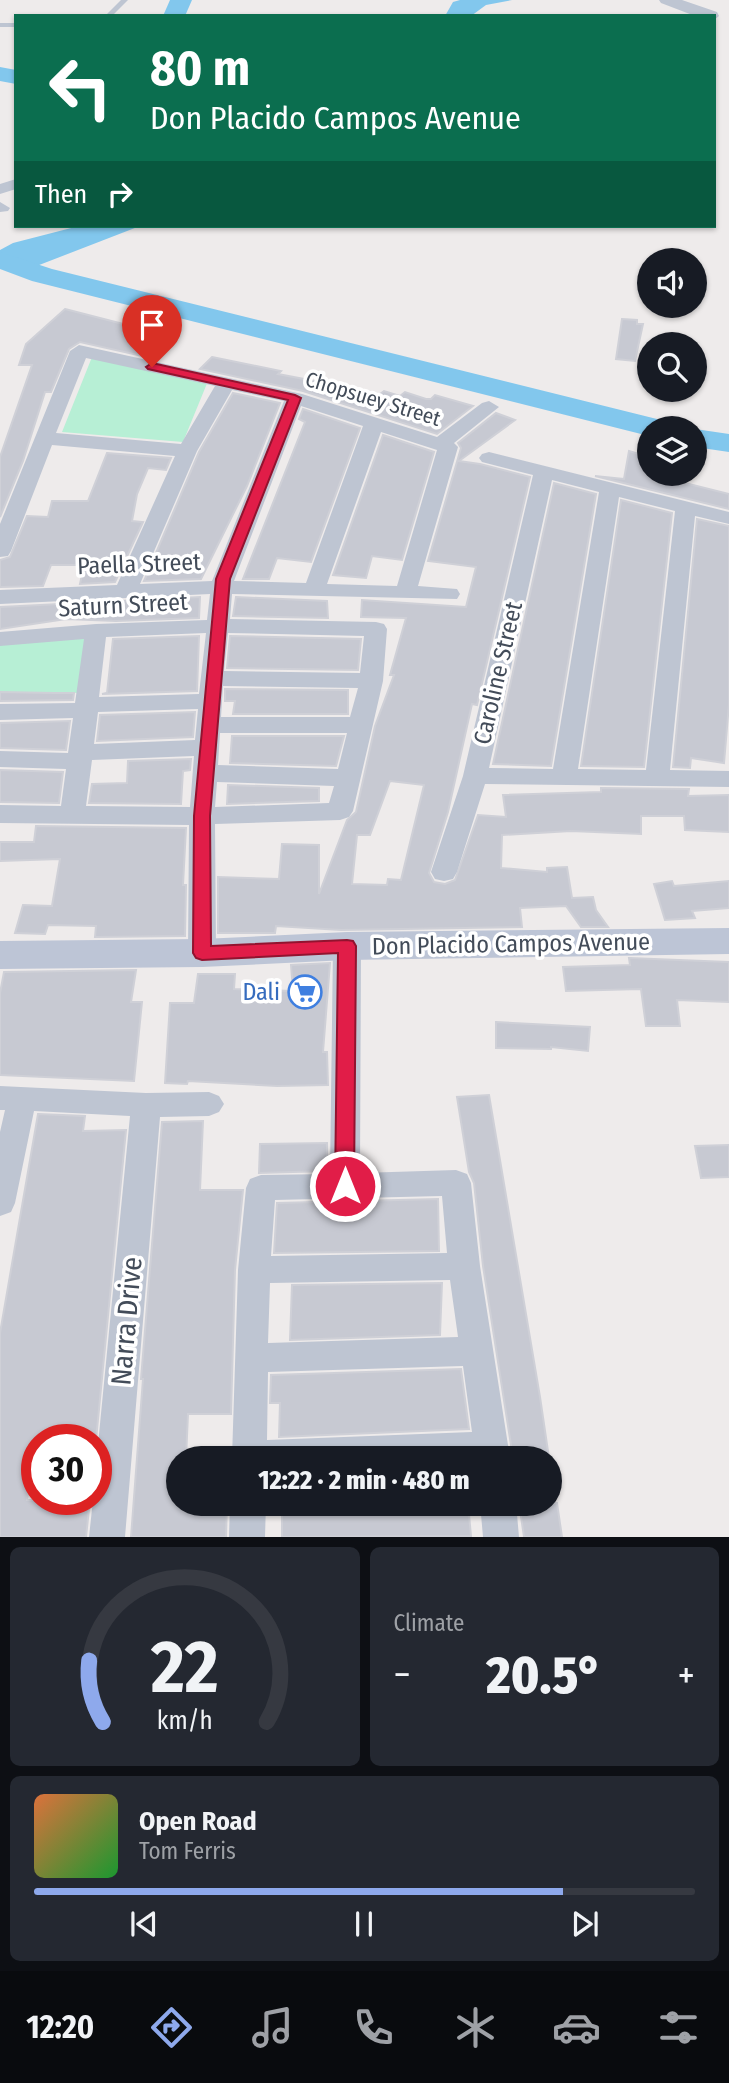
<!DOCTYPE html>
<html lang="en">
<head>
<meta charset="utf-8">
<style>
  :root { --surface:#171b24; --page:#242831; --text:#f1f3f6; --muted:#9ea1a6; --line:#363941; --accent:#8ea9ec }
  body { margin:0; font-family:"Fira Sans Condensed",sans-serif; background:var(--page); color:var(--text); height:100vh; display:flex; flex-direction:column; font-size:26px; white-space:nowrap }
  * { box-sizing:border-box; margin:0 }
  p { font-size:23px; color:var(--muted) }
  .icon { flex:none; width:38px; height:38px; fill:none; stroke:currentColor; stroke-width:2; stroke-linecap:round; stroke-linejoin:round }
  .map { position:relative; height:1537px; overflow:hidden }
  .drawer { display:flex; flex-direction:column; gap:10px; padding:10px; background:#0d0f14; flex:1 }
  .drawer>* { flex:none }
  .banner { position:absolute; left:14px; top:14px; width:702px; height:214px; border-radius:0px; box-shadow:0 2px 5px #0004; background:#0b6e4f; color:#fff; overflow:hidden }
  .tools { position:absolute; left:637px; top:248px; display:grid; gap:14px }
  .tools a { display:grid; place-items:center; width:70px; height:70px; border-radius:50%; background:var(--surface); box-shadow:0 2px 5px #0004; font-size:35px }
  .speed { position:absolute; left:21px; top:1424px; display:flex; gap:14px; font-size:35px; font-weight:700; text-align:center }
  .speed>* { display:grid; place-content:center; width:91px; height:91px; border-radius:50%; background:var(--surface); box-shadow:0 2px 5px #0004; line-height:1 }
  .speed .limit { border:10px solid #d22; background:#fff; color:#111 }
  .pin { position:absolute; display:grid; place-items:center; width:60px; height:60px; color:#fff; margin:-72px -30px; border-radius:50% 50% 50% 0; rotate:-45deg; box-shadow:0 0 7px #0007 }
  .pin .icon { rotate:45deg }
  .me { position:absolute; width:77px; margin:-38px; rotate:0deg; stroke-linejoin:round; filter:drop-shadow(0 0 5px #0008) }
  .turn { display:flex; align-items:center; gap:24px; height:147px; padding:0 21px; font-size:32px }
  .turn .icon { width:91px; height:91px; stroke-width:2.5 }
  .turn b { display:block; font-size:49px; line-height:60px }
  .then { display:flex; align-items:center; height:66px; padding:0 21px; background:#0003; gap:14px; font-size:26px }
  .big { font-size:52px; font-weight:800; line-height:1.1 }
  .drawer .widget { flex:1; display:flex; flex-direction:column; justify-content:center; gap:10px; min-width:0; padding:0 24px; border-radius:10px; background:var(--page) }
  .drawer .dial { align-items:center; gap:0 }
  .dial svg { height:182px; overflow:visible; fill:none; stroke:var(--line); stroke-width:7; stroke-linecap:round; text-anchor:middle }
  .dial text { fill:var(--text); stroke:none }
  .song { display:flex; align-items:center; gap:21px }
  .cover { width:84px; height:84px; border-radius:10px; background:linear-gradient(135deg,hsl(20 70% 55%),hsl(130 70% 35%)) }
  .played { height:7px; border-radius:4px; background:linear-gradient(90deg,var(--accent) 80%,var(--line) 80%) }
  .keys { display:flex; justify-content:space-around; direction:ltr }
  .heat { display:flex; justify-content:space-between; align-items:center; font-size:38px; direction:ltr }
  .drawer .tiles { flex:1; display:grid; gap:10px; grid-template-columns:1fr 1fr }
  .widget:last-child { grid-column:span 2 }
  .trip { position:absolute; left:166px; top:1446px; width:396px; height:70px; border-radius:35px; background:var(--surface); box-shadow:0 2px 5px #0004; font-weight:800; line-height:70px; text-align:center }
  .tab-bar { display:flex; height:112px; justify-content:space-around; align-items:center; background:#090b0e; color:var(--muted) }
  .tab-bar .icon { width:49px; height:49px }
  .tab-bar .on { color:var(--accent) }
  .tab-bar b { font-size:32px; color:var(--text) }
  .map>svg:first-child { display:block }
  .green { fill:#b7efd5 }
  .water { fill:#82c7ed }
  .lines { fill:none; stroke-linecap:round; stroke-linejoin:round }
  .river { fill:#82c7ed; fill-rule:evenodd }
  .building { fill:#c7c9d2; stroke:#cfd0d7; stroke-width:2; fill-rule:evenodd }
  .service { fill:#bec5d2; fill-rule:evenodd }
  .minor { fill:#bec5d2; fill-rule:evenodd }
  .tertiary { fill:#bec5d2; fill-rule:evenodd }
  .secondary { fill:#bdc5d6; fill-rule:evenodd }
  .route { fill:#e11d48; stroke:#92132f; stroke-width:2 }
  .labels { text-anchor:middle; stroke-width:7; stroke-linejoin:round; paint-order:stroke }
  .far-street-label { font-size:21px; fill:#434c59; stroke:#fff }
  .street-label { font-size:24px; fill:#434c59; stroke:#fff }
  .shop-label { font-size:24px; fill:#366cbe; stroke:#fff; text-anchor:end }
  .near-street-label { font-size:28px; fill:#434c59; stroke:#fff }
</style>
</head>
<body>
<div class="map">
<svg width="729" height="1537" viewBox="0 0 729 1537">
  <rect width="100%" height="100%" fill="#eeebeb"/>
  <!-- green -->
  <path class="green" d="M92,357L208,381L183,442L62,432Z
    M92,636L85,693L0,692V644Z"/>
  <!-- water -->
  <path class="water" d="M460,0H512L486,5L471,16H445L453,2Z
    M79,226H140L34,267L0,259V250L13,243Z"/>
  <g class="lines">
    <!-- river -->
    <path class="river" d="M170,0H192L185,16H163Z
      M0,67L16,70V84L0,81Z
      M0,252L52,269L669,422L673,429H649V436L32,281L0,269Z
      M695,429L729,434V452L695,447Z"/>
  </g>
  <!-- building -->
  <path class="building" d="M65,309L166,335L142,356L80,342L69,349L51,392H45L23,461L0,517V457L32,365H19L26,344Z
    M622,319L637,320V324H643L635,361L616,359Z
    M212,357L281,371L278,374L341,386L376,397L384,391L400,396L405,392L426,399H431L435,395L473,406L437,434L303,391L200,369Z
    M233,393L280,403L247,486L201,579L144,581L199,452Z
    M303,409L360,428L311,562L277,558L269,579H243L305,422L299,419Z
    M496,413L515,420L459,461L480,464L530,477L477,705L472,704L448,812L429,873L434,882L445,884L455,880L478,815L506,817L503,795L601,792V788L689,789L688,796L729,795V832L685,830L684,816H641V834L571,831L502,835L501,868L547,872V868L567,867L572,898L593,897L596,910L608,927H581L566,906L520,908L522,927L341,930L276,926L275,933H218V877L279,879L282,844L319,845V894L347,820L356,812L375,726L394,675H390L406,618L361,617L362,600L466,607L476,567L428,561L461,448L458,443ZM390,781L424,785L401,880L388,879L387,885L352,884L357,835H370Z
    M383,435L434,452L402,560L372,556L366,578L333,575Z
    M629,451L649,457V474L729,494V509L595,476L624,479Z
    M107,453L171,458L166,470L148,468L137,494L132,521L143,522L115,582L80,584L84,565H51L43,586L0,587V560L10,557L27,516L48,517L52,501H88Z
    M554,483L596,494L551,766L493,764Z
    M621,500L672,513L644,767L581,766Z
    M697,519L729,526V704L724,763L691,758L690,768L673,767Z
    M200,597L199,618L116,621L66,619L0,629V607Z
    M236,597L327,601L328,618L233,616Z
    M199,636L197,691L102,694L107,693L113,639Z
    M230,636L361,639L358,670L227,668Z
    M225,689L348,690V714H233L235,701H225Z
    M0,692L54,693H74L73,700L0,701Z
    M195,712L193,737L97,741L100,715Z
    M70,721L66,750L0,748V723Z
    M232,736H344L336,766L230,763Z
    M191,759L190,770L183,771L181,804L89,803L92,784L127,783L128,761Z
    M0,770L63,772L59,803L0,802Z
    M228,785L319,788V801L227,804Z
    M36,826L186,828L183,885H186L185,936L95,937L96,926L48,925L45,934L15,933L23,905L52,906L60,859L0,861V842H34Z
    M672,881L674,886L729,881V908L692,911L695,918L665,920L654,884Z
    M629,958L729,962V1002L677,1000L680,1026H646L641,989L566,991L563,967L630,965Z
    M330,963L323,1052H327L328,1085L277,1086L188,1081L187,1084L165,1083L170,1003H194L198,974H235L234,989L293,991L291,965Z
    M136,970L131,1002H142L134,1081L0,1075V993L4,972Z
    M496,1022L590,1027L588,1051L551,1047V1049L496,1048Z
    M489,1095L540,1397L549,1458H513L483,1266L474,1183L469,1172L457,1097Z
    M38,1114L85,1116L83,1131L126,1130L96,1440H36L27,1500H90L86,1537H0V1333Z
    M203,1121L200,1190H243L235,1270L231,1414H188L186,1458H178V1503H227L226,1537H131L143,1379H141L162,1122Z
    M327,1143V1171L259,1173L260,1144Z
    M729,1145V1177L701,1178L695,1146Z
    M438,1199L439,1251L274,1253L277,1203Z
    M442,1283L440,1335L290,1340L292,1285Z
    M461,1369L469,1429L279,1437L280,1403H270L271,1375Z
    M519,1503H557L562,1537H524Z
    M468,1504L471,1536L282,1537V1511Z"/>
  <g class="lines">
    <!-- service -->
    <path class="service" d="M121,0H128L112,16H105Z
      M0,23H16V27H0Z"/>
    <!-- minor -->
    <path class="minor" d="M16,179V189L0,194V184Z
      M0,202L10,208L8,211L0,212Z
      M79,345L302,394L437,437L482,403L489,401L499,407L454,443L458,447L418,586L457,589L460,594L457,599L232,594L230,619L376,622L384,624L387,629L383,681L353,811L349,817L340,820L215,824L216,953L212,960L202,963L192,960L188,953L189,825L0,823V805L61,806L66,769L0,767V751L68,753L73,718L0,720V704L75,703L84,639L0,646V632L96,624L207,620L210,594L0,604V590L117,585L175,456L52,445L11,551L8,556L0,557V524L70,351ZM86,358L215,386L181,444L56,433ZM232,390L284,401L212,581L140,584L197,451ZM301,406L363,426L306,583L234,581ZM381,432L437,450L397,586L327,584ZM206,633L199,694L99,697L106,637ZM228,633L364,636L360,673L224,671ZM223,686L358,688L350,717H221ZM198,709L195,740L94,744L98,712ZM220,733H347L338,769L218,765ZM194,756L190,807L86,806L92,760ZM217,782L334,786L329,803L215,807Z
      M489,452L729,512V524L695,516L670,770L729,771V787L485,784L457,872L453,879L444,881L435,879L431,872L463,776L533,475L482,462L479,458L482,454ZM552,480L599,492L553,769L489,768ZM619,497L675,511L646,770L578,769Z
      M347,936L357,939L361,946L360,1173L456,1170L467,1174L471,1183L480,1266L510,1458H232L238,1270L246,1188L250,1179L261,1175L330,1174L333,946L337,939ZM442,1196L447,1253L271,1256L275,1200ZM450,1280L458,1337L268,1343L270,1283ZM463,1366L472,1432L267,1440L268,1372Z
      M0,1086L146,1093L209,1092L219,1096L224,1104L219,1112L209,1116L160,1117L125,1537H89L93,1500H96V1465L130,1116L34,1111L15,1203L11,1212L0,1216V1132L5,1110H0Z
      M230,1503H266L265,1537H229Z
      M480,1503H516L519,1537H483Z"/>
    <!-- tertiary -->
    <path class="tertiary" d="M659,0H682L717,12L719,16L714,20V16H695L661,3Z"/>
    <!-- secondary -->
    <path class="secondary" d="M729,928V954L347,960L202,967L0,969V941L202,939L347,932Z"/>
  </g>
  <!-- route -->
  <path class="route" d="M152,363L295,395L301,398L230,579L210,816L211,946L347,940L353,941L356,946L354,1186L352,1192L345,1195L338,1192L335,1186L338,953L202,960L196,958L193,953L194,816L216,579L288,400L148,369L146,367Z"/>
  <!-- icons -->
  <defs>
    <symbol id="supermarket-ring" viewBox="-11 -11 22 22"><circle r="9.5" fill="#fff" stroke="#3f7fe0" stroke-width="1.5"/><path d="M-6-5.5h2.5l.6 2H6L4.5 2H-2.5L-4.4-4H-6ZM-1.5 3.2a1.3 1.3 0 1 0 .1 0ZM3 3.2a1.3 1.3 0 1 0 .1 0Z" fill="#3f7fe0"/></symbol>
  </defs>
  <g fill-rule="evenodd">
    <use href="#supermarket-ring" x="286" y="973" width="38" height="38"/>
  </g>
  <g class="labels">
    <!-- far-street labels -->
    <g class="far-street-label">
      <text transform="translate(373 399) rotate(17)" y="7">Chopsuey Street</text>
    </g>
    <!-- street labels -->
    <g class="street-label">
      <text transform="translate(139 564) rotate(-2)" y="8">Paella Street</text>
      <text transform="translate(123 605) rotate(-3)" y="8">Saturn Street</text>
      <text transform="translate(498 673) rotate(-77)" y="8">Caroline Street</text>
      <text transform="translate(511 944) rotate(-1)" y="8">Don Placido Campos Avenue</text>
    </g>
    <!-- shop labels -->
    <g class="shop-label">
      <text x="280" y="1000">Dali</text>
    </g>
    <!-- near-street labels -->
    <g class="near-street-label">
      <text transform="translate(126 1321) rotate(-85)" y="10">Narra Drive</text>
    </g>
  </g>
</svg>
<div class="tools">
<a><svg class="icon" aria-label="sound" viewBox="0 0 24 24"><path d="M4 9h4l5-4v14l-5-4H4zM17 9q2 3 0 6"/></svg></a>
<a><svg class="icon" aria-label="search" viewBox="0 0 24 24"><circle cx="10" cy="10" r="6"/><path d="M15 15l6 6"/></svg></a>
<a><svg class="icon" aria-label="layers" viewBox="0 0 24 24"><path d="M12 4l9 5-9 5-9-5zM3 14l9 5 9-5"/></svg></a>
</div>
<div class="speed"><div class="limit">30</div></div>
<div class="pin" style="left:152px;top:367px;background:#d93025"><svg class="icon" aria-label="arrive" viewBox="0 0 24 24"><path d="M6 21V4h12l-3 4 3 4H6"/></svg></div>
<svg class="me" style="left:345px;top:1186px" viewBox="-20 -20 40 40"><circle r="17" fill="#e11d48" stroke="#fff" stroke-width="3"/><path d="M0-11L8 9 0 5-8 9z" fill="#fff"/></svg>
<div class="trip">12:22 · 2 min · 480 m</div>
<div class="banner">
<div class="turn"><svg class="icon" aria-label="left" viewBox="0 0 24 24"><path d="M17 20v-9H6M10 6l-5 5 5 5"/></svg><div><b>80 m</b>Don Placido Campos Avenue</div></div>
<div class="then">Then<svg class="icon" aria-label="right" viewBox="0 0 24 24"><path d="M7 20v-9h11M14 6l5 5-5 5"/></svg></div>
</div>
</div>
<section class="drawer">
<div class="tiles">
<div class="widget dial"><svg viewBox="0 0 100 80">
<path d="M14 69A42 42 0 1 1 86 69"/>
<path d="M14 69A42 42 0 0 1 8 42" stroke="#8ea9ec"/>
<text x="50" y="56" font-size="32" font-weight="700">22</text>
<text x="50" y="72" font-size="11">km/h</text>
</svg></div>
<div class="widget"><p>Climate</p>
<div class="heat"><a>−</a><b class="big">20.5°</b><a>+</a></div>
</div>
<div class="widget">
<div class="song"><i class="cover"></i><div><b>Open Road</b><p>Tom Ferris</p></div></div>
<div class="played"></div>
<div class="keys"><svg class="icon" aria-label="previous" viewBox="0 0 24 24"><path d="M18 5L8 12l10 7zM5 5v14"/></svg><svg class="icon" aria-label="pause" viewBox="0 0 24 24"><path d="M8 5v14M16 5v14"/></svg><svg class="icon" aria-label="next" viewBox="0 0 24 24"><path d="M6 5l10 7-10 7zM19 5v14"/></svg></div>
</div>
</div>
</section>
<nav class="tab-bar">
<b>12:20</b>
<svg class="icon on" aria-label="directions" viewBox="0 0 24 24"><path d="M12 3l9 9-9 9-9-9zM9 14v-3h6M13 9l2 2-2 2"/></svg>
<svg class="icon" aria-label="music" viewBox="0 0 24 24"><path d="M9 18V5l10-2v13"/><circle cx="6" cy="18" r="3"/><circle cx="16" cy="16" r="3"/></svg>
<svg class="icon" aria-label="phone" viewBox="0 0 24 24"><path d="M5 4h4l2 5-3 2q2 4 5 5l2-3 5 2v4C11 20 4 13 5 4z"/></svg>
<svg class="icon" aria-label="climate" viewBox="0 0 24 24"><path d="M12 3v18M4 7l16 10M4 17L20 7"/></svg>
<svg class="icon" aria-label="car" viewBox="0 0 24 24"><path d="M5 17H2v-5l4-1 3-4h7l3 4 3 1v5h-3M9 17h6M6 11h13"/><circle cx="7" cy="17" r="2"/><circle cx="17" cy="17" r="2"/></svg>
<svg class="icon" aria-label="filters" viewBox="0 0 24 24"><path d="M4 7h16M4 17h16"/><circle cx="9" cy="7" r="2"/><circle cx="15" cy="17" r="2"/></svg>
</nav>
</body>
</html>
